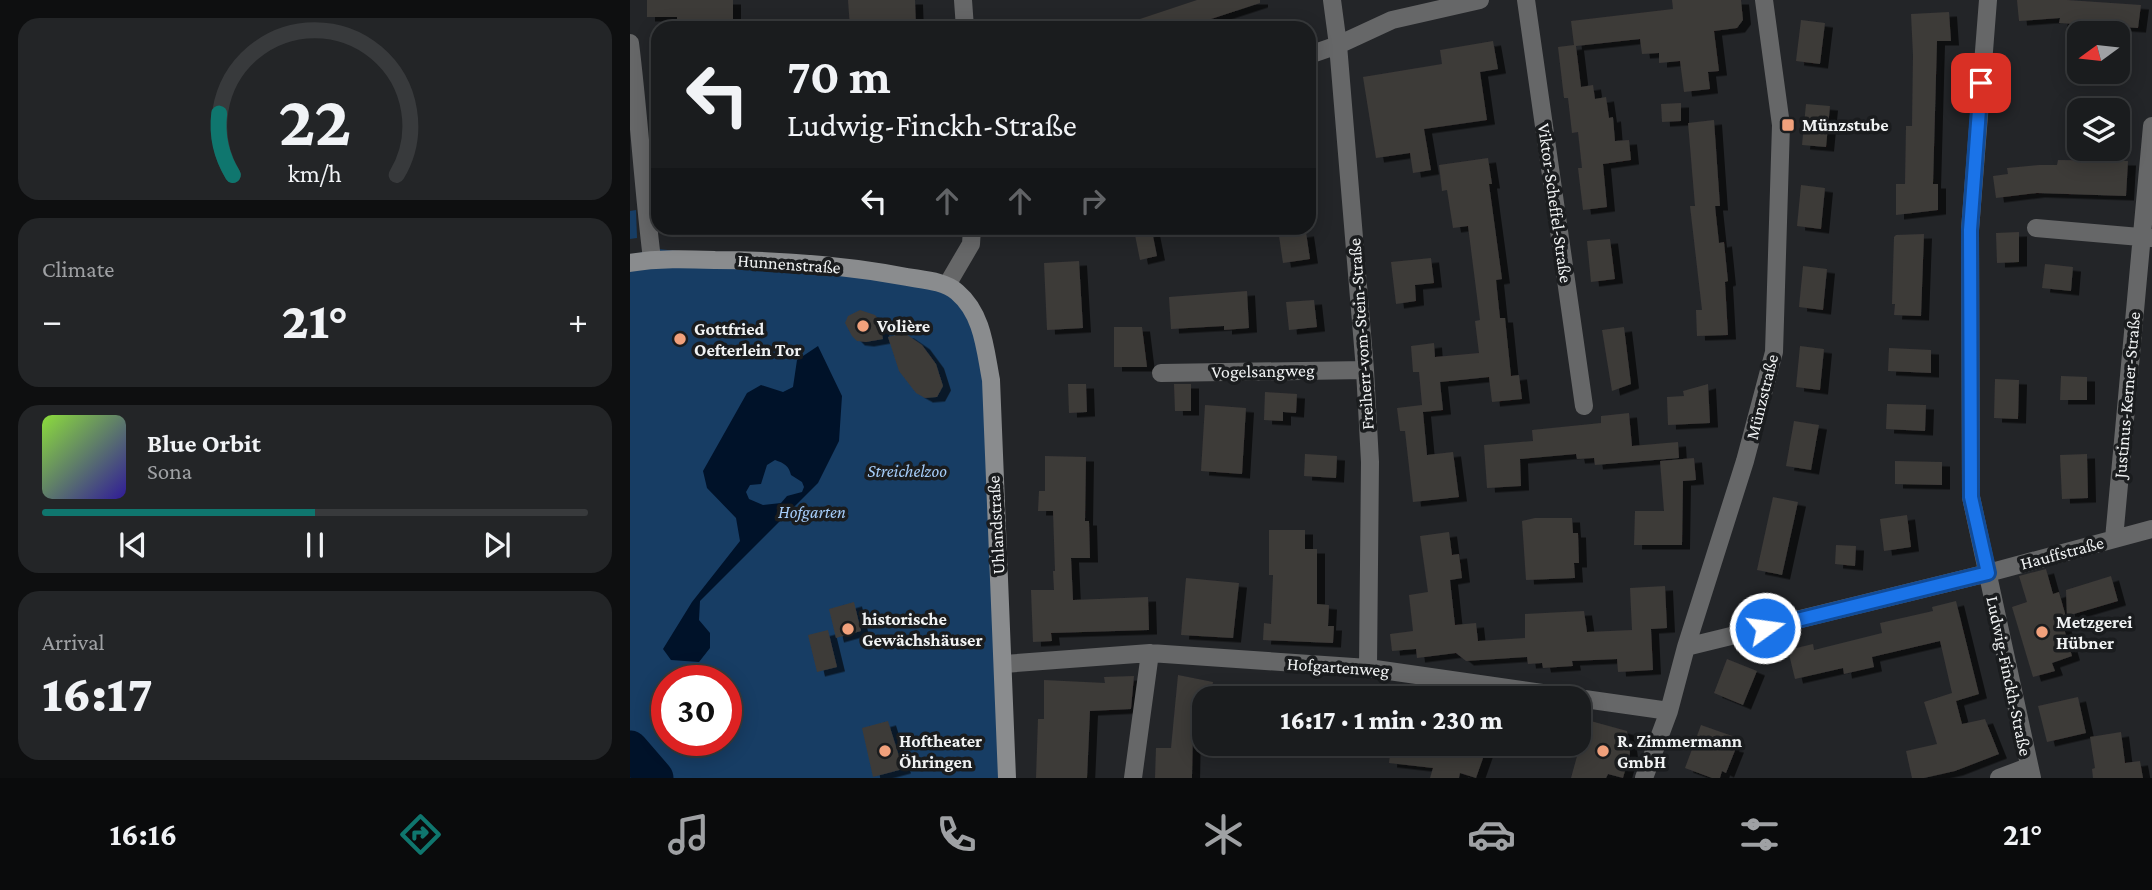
<!DOCTYPE html>
<html lang="en">
<head>
<meta charset="utf-8">
<style>
  :root { --surface:#1a1c1e; --page:#232527; --text:#f1f3f6; --muted:#9fa1a4; --line:#383a3c; --accent:#0f766e }
  body { margin:0; font-family:"Crimson Pro",serif; background:var(--page); color:var(--text); height:100vh; display:flex; flex-direction:column; font-size:26px; white-space:nowrap }
  * { box-sizing:border-box; margin:0 }
  p { font-size:23px; color:var(--muted) }
  .icon { flex:none; width:38px; height:38px; fill:none; stroke:currentColor; stroke-width:2; stroke-linecap:round; stroke-linejoin:round }
  .map { position:relative; flex:1; overflow:hidden }
  .details { display:flex; flex-direction:column; gap:18px; padding:18px; background:#0e0f10; width:630px }
  .details>* { flex:none }
  .hud { position:absolute; left:21px; top:21px; width:665px; height:214px; border-radius:21px; box-shadow:0 4px 18px #0003,0 0 0 2px var(--line); background:#1a1c1e; color:var(--text); overflow:hidden }
  .needle { width:46px; rotate:255deg }
  .buttons { position:absolute; left:1437px; top:21px; display:grid; gap:14px }
  .buttons a { display:grid; place-items:center; width:63px; height:63px; border-radius:14px; background:var(--surface); box-shadow:0 4px 18px #0003,0 0 0 2px var(--line); font-size:35px }
  .speed { position:absolute; left:21px; top:665px; display:flex; gap:14px; font-size:35px; font-weight:700; text-align:center }
  .speed>* { display:grid; place-content:center; width:91px; height:91px; border-radius:50%; background:var(--surface); box-shadow:0 4px 18px #0003,0 0 0 2px var(--line); line-height:1 }
  .speed .limit { border:10px solid #d22; background:#fff; color:#111 }
  .pin { position:absolute; display:grid; place-items:center; width:60px; height:60px; color:#fff; margin:-30px; border-radius:14px; box-shadow:0 4px 10px #0006 }
  .me { position:absolute; width:77px; margin:-38px; rotate:76deg; stroke-linejoin:round; filter:drop-shadow(0 0 5px #0008) }
  .turn { display:flex; align-items:center; gap:24px; height:147px; padding:0 21px; font-size:32px }
  .turn .icon { width:91px; height:91px; stroke-width:2.5 }
  .turn b { display:block; font-size:49px; line-height:60px }
  .lanes { display:flex; align-items:center; height:66px; padding:0 21px; background:#0003; justify-content:center; gap:35px; direction:ltr }
  .lanes .off { opacity:.35 }
  .big { font-size:52px; font-weight:800; line-height:1.1 }
  .details .widget { flex:1; display:flex; flex-direction:column; justify-content:center; gap:10px; min-width:0; padding:0 24px; border-radius:21px; background:var(--page) }
  .details .dial { align-items:center; gap:0 }
  .dial svg { height:182px; overflow:visible; fill:none; stroke:var(--line); stroke-width:7; stroke-linecap:round; text-anchor:middle }
  .dial text { fill:var(--text); stroke:none }
  .song { display:flex; align-items:center; gap:21px }
  .cover { width:84px; height:84px; border-radius:10px; background:linear-gradient(135deg,hsl(90 70% 55%),hsl(250 70% 35%)) }
  .played { height:7px; border-radius:4px; background:linear-gradient(90deg,var(--accent) 50%,var(--line) 50%) }
  .keys { display:flex; justify-content:space-around; direction:ltr }
  .heat { display:flex; justify-content:space-between; align-items:center; font-size:38px; direction:ltr }
  .trip { position:absolute; left:562px; top:686px; width:399px; height:70px; border-radius:21px; background:var(--surface); box-shadow:0 4px 18px #0003,0 0 0 2px var(--line); font-weight:800; line-height:70px; text-align:center }
  .dock { display:flex; height:112px; justify-content:space-around; align-items:center; background:#0a0b0c; color:var(--muted) }
  .dock .icon { width:49px; height:49px }
  .dock .selected { color:var(--accent) }
  .dock b { font-size:32px; color:var(--text) }
  main { display:flex; flex:1; min-height:0 }
  .map>svg:first-child { display:block }
  .green { fill:#173d64; fill-rule:evenodd }
  .water { fill:#001229; fill-rule:evenodd }
  .lines { fill:none; stroke-linecap:round; stroke-linejoin:round }
  .river { stroke:#001229; stroke-width:37 }
  .building { fill:#3d3a38; filter:url(#shadow) }
  .street { stroke:#666768; stroke-width:18 }
  .secondary { stroke:#8a8c8e; stroke-width:18 }
  .route-casing { stroke:#114b97; stroke-width:18 }
  .route { stroke:#1a73e8; stroke-width:12 }
  .poi-dot { fill:#f1a17c; stroke:#1a1c1e; stroke-width:2.5 }
  .labels { text-anchor:middle; stroke-width:7; stroke-linejoin:round; paint-order:stroke }
  .poi-label { font-size:18px; font-weight:bold; fill:#f0f2f3; stroke:#1a1c1e; text-anchor:start }
  .street-label { font-size:18px; fill:#f0f2f3; stroke:#1a1c1e }
  .park-label { font-size:18px; font-style:italic; fill:#a5ccf8; stroke:#1a1c1e }
</style>
</head>
<body>
<main>
<section class="details">
<div class="widget dial"><svg viewBox="0 0 100 80">
<path d="M14 69A42 42 0 1 1 86 69"/>
<path d="M14 69A42 42 0 0 1 8 42" stroke="#0f766e"/>
<text x="50" y="56" font-size="32" font-weight="700">22</text>
<text x="50" y="72" font-size="11">km/h</text>
</svg></div>
<div class="widget"><p>Climate</p>
<div class="heat"><a>−</a><b class="big">21°</b><a>+</a></div>
</div>
<div class="widget">
<div class="song"><i class="cover"></i><div><b>Blue Orbit</b><p>Sona</p></div></div>
<div class="played"></div>
<div class="keys"><svg class="icon" aria-label="previous" viewBox="0 0 24 24"><path d="M18 5L8 12l10 7zM5 5v14"/></svg><svg class="icon" aria-label="pause" viewBox="0 0 24 24"><path d="M8 5v14M16 5v14"/></svg><svg class="icon" aria-label="next" viewBox="0 0 24 24"><path d="M6 5l10 7-10 7zM19 5v14"/></svg></div>
</div>
<div class="widget"><p>Arrival</p><b class="big">16:17</b></div>
</section>
<div class="map">
<svg width="1522" height="778" viewBox="0 0 1522 778">
  <defs>
    <filter id="shadow"><feDropShadow dx="8" dy="4.5" stdDeviation="0" flood-color="#0009"/></filter>
  </defs>
  <rect width="100%" height="100%" fill="#232528"/>
  <!-- green -->
  <path class="green" d="M6,210L7,238L0,239V211Z
    M28,249L245,271L317,285L351,329L377,778H0V255ZM37,681H96V740H37Z"/>
  <!-- water -->
  <path class="water" d="M188,346L212,396L209,441L188,483L70,601L69,620L80,633V648L69,662L41,660L33,649L62,602L110,541L106,518L77,488L73,471L117,393L131,385L153,392L163,387L167,360ZM145,460C154,463 159,466 161,475L172,482L174,487L172,492L157,496L151,503L133,505L119,499L116,492L120,485L131,484L137,465Z"/>
  <g class="lines">
    <!-- river -->
    <path class="river" d="M0,749L25,778"/>
  </g>
  <!-- building -->
  <path class="building" d="M17,0H103V27H47V17H17Z
    M218,0H285L286,28H220Z
    M567,0H630V3L575,21L577,28H492V25Z
    M1042,0H1111L1113,20L1107,28L1084,31L1089,71L1078,72L1080,89L1054,92L1050,61L1029,63V53L1012,54L1010,39L946,46L951,87L963,85L965,99L976,97L979,118L983,117L985,141L999,140L1001,160L973,164L977,207L953,210L948,168H952L948,132L942,133L938,98H934L928,47L944,45L941,21L1043,9Z
    M1387,0H1437L1511,5L1508,28L1429,23L1430,18L1389,21Z
    M1319,12L1321,41H1307L1303,184H1308V210L1266,215V184H1275L1276,126H1282L1283,55L1281,14Z
    M1171,20L1195,23L1190,64L1166,61Z
    M863,41L868,69L850,72L857,120L794,129L801,170L783,173L780,153L746,158L733,77L812,64L810,50Z
    M1051,103V121L1032,122L1031,104Z
    M1176,104L1200,106L1196,147L1172,145Z
    M1084,120L1090,206H1085L1089,243L1094,242L1098,281L1095,282L1098,335L1067,336L1066,310H1072L1060,206H1065L1058,123Z
    M858,158L862,184H859L872,279L866,280L870,318H875L881,376L889,375L892,399L862,402L859,377L810,382L813,410L793,412L797,455L823,452L829,497L783,502L775,431H770L767,408L792,405L789,372H783L781,346L804,343L805,357L849,353L845,321L850,320L838,226L823,228L817,190L812,191L809,165Z
    M1428,160L1498,161L1496,196L1407,193L1366,198L1363,176L1378,174L1377,168L1409,165H1427Z
    M1171,185L1195,188L1191,229L1167,226Z
    M522,231L527,256L510,260L505,235Z
    M676,232L680,259L653,263L649,236Z
    M1389,232V262L1367,263L1366,233Z
    M1294,234L1291,316L1264,315L1265,304H1262L1264,237L1266,235Z
    M980,239L985,279L961,282L957,241Z
    M801,258L804,283L785,285L786,301L766,304L761,262Z
    M449,261L453,328L417,330L414,263Z
    M1415,264L1443,267L1441,291L1412,288Z
    M1173,266L1197,269L1193,310L1169,307Z
    M617,291L619,328L594,330V326L541,329L539,297Z
    M684,300L687,327L659,330L656,302Z
    M230,310L245,315L249,320L253,339L236,342L227,341L222,336L215,323L218,316Z
    M484,327H512L517,367H484Z
    M994,327L1001,384L982,391L972,330Z
    M270,334H276L292,345L306,364L313,386L307,397L295,398L286,393L269,371L258,337Z
    M1170,346L1194,349L1190,390L1166,387Z
    M1259,348L1301,350V373L1258,371Z
    M1431,376L1457,377V400H1430Z
    M1365,379L1389,380L1388,419L1364,418Z
    M438,384H456L457,412L439,413Z
    M544,384H561V411H545Z
    M1078,384L1080,423L1038,425L1037,397L1054,396L1053,391Z
    M635,392L667,394L666,413L653,412V421L634,420Z
    M1257,404L1296,405L1295,431L1256,429Z
    M575,405L616,408L612,474L571,471Z
    M999,413L1002,446L1048,442L1049,458L965,465L964,458L947,459L946,454L890,459L891,486L857,488L854,445L903,441L902,430L971,423V416Z
    M1164,421L1189,425L1181,470L1156,466Z
    M675,454L707,456L706,478L674,476Z
    M1457,454L1458,498L1432,499L1430,455Z
    M415,456L456,457L455,521H459L460,558H441L443,600L518,597L519,630L421,633L422,641L403,642L401,590H424L423,571H425L423,511H408L409,491H415Z
    M1064,458L1066,480L1053,481L1052,545H1004L1005,511H1034L1030,461Z
    M1265,461L1312,462V485L1265,484Z
    M1143,497L1168,502L1152,575L1127,570Z
    M1277,515L1281,547L1254,551L1250,519Z
    M905,518H942L943,533H948L949,563H944L945,578L896,580L892,521Z
    M639,530H675V549H687V604L699,605L698,626H704L703,643L633,640L634,623L641,624L643,575H639Z
    M819,532L822,555L829,554L832,578L820,580L825,625L846,623L848,641L895,638V614L954,611L957,632L1002,630L1000,588L1035,586L1037,628L1021,629L1023,670L988,672L987,659L942,661L943,666L913,668L912,663L898,664L897,657L836,661L826,653L787,658L786,649L762,651L760,634L783,631L779,595L798,592L790,536Z
    M1206,545L1226,546L1225,566L1205,564Z
    M1416,569L1423,594L1429,592L1436,617L1431,618L1442,656L1422,663L1425,671L1403,677L1382,607L1397,602L1389,576Z
    M1481,576L1488,601L1437,616L1436,590Z
    M556,578L609,583L603,638L551,635Z
    M1326,601L1349,694L1326,701L1332,724L1355,719L1369,754L1325,771L1294,778H1282L1276,751L1307,744L1294,702L1322,693L1310,641L1242,657L1244,667L1214,674L1213,668L1165,679L1158,650L1183,644L1184,650L1252,633L1250,623L1303,611L1302,607Z
    M224,602L231,631L206,638L199,609Z
    M198,630L207,667L187,672L178,635Z
    M1097,659L1127,671L1113,705L1084,693Z
    M548,675L583,682L580,698H574V729L563,727L562,778H525L526,748H541Z
    M504,676L501,709L460,711L457,778H406L408,719H414V680L475,683L474,677Z
    M1448,697L1456,733L1417,742L1408,706Z
    M957,720L997,731L1000,753L993,778L978,774L976,778H941Z
    M258,721L273,769L243,777L232,728Z
    M1071,725L1105,737L1101,747L1106,748L1096,773L1092,771L1090,778H1082L1055,768Z
    M1491,732L1495,763L1510,761L1513,778H1463L1462,769L1465,768L1460,737Z
    M761,744H858L846,778L830,773L829,778H800L803,768L759,763Z"/>
  <g class="lines">
    <!-- street -->
    <path class="street" d="M333,0L335,28
      M702,0L708,45L735,370L740,462L738,668
      M896,0L954,406
      M1358,0L1340,230L1341,497L1402,778
      M0,43C9,115 13,187 22,259
      M679,55L708,45L762,20L850,0
      M1406,228L1522,238
      M317,285L341,244L342,228
      M531,373L735,370
      M1484,539L1522,126
      M1056,647L1358,573L1522,529
      M374,664L520,653L738,668L1039,711
      M503,778L520,653
      M1014,778L1039,711L1056,647L1115,461L1144,352L1151,125L1134,0
      M1369,778L1398,767"/>
    <!-- secondary -->
    <path class="secondary" d="M0,263C28,258 57,259 85,260C149,260 214,265 277,277C294,280 314,281 327,292C353,314 355,349 361,380L377,778"/>
  </g>
  <g class="lines">
    <defs>
      <path id="route" d="M1135,628L1358,573L1341,497L1340,230L1351,83"/>
    </defs>
    <!-- route casing -->
    <use href="#route" class="route-casing"/>
    <!-- route -->
    <use href="#route" class="route"/>
  </g>
  <!-- markers -->
  <g class="poi-dot">
    <rect x="1151" y="118" width="14" height="14" rx="3.5"/>
    <circle cx="233" cy="326" r="7"/>
    <circle cx="50" cy="339" r="7"/>
    <circle cx="218" cy="629" r="7"/>
    <circle cx="1412" cy="632" r="7"/>
    <circle cx="255" cy="751" r="7"/>
    <circle cx="973" cy="751" r="7"/>
  </g>
  <g class="labels">
    <!-- poi labels -->
    <g class="poi-label">
      <text x="1172" y="131">Münzstube</text>
      <text x="247" y="332">Volière</text>
      <text x="64" y="335">Gottfried<tspan x="64" dy="21">Oefterlein Tor</tspan></text>
      <text x="232" y="625">historische<tspan x="232" dy="21">Gewächshäuser</tspan></text>
      <text x="1426" y="628">Metzgerei<tspan x="1426" dy="21">Hübner</tspan></text>
      <text x="269" y="747">Hoftheater<tspan x="269" dy="21">Öhringen</tspan></text>
      <text x="987" y="747">R. Zimmermann<tspan x="987" dy="21">GmbH</tspan></text>
    </g>
    <!-- street labels -->
    <g class="street-label">
      <text transform="translate(925 203) rotate(82)" y="6">Viktor-Scheffel-Straße</text>
      <text transform="translate(159 264) rotate(4)" y="6">Hunnenstraße</text>
      <text transform="translate(731 334) rotate(-94)" y="6">Freiherr-vom-Stein-Straße</text>
      <text transform="translate(633 371) rotate(-1)" y="6">Vogelsangweg</text>
      <text transform="translate(1497 395) rotate(-85)" y="6">Justinus-Kerner-Straße</text>
      <text transform="translate(1132 397) rotate(-76)" y="6">Münzstraße</text>
      <text transform="translate(366 525) rotate(-93)" y="6">Uhlandstraße</text>
      <text transform="translate(1432 553) rotate(-15)" y="6">Hauffstraße</text>
      <text transform="translate(708 667) rotate(4)" y="6">Hofgartenweg</text>
      <text transform="translate(1379 676) rotate(78)" y="6">Ludwig-Finckh-Straße</text>
    </g>
    <!-- park labels -->
    <g class="park-label">
      <text x="277" y="477">Streichelzoo</text>
      <text x="182" y="518">Hofgarten</text>
    </g>
  </g>
</svg>
<div class="buttons">
<a><svg class="needle" viewBox="-14 -14 28 28"><path d="M0-13l5 13h-10z" fill="#e53935"/><path d="M0 13l5-13h-10z" fill="#9fa1a4"/></svg></a>
<a><svg class="icon" aria-label="layers" viewBox="0 0 24 24"><path d="M12 4l9 5-9 5-9-5zM3 14l9 5 9-5"/></svg></a>
</div>
<div class="speed"><div class="limit">30</div></div>
<div class="pin" style="left:1351px;top:83px;background:#d93025"><svg class="icon" aria-label="arrive" viewBox="0 0 24 24"><path d="M6 21V4h12l-3 4 3 4H6"/></svg></div>
<svg class="me" style="left:1135px;top:628px" viewBox="-20 -20 40 40"><circle r="17" fill="#1a73e8" stroke="#fff" stroke-width="3"/><path d="M0-11L8 9 0 5-8 9z" fill="#fff"/></svg>
<div class="trip">16:17 · 1 min · 230 m</div>
<div class="hud">
<div class="turn"><svg class="icon" aria-label="left" viewBox="0 0 24 24"><path d="M17 20v-9H6M10 6l-5 5 5 5"/></svg><div><b>70 m</b>Ludwig-Finckh-Straße</div></div>
<div class="lanes"><svg class="icon" aria-label="left" viewBox="0 0 24 24"><path d="M17 20v-9H6M10 6l-5 5 5 5"/></svg><svg class="icon off" aria-label="ahead" viewBox="0 0 24 24"><path d="M12 20V5M6 11l6-6 6 6"/></svg><svg class="icon off" aria-label="ahead" viewBox="0 0 24 24"><path d="M12 20V5M6 11l6-6 6 6"/></svg><svg class="icon off" aria-label="right" viewBox="0 0 24 24"><path d="M7 20v-9h11M14 6l5 5-5 5"/></svg></div>
</div>
</div>
</main>
<nav class="dock">
<b>16:16</b>
<svg class="icon selected" aria-label="directions" viewBox="0 0 24 24"><path d="M12 3l9 9-9 9-9-9zM9 14v-3h6M13 9l2 2-2 2"/></svg>
<svg class="icon" aria-label="music" viewBox="0 0 24 24"><path d="M9 18V5l10-2v13"/><circle cx="6" cy="18" r="3"/><circle cx="16" cy="16" r="3"/></svg>
<svg class="icon" aria-label="phone" viewBox="0 0 24 24"><path d="M5 4h4l2 5-3 2q2 4 5 5l2-3 5 2v4C11 20 4 13 5 4z"/></svg>
<svg class="icon" aria-label="climate" viewBox="0 0 24 24"><path d="M12 3v18M4 7l16 10M4 17L20 7"/></svg>
<svg class="icon" aria-label="car" viewBox="0 0 24 24"><path d="M5 17H2v-5l4-1 3-4h7l3 4 3 1v5h-3M9 17h6M6 11h13"/><circle cx="7" cy="17" r="2"/><circle cx="17" cy="17" r="2"/></svg>
<svg class="icon" aria-label="filters" viewBox="0 0 24 24"><path d="M4 7h16M4 17h16"/><circle cx="9" cy="7" r="2"/><circle cx="15" cy="17" r="2"/></svg>
<b>21°</b>
</nav>
</body>
</html>
